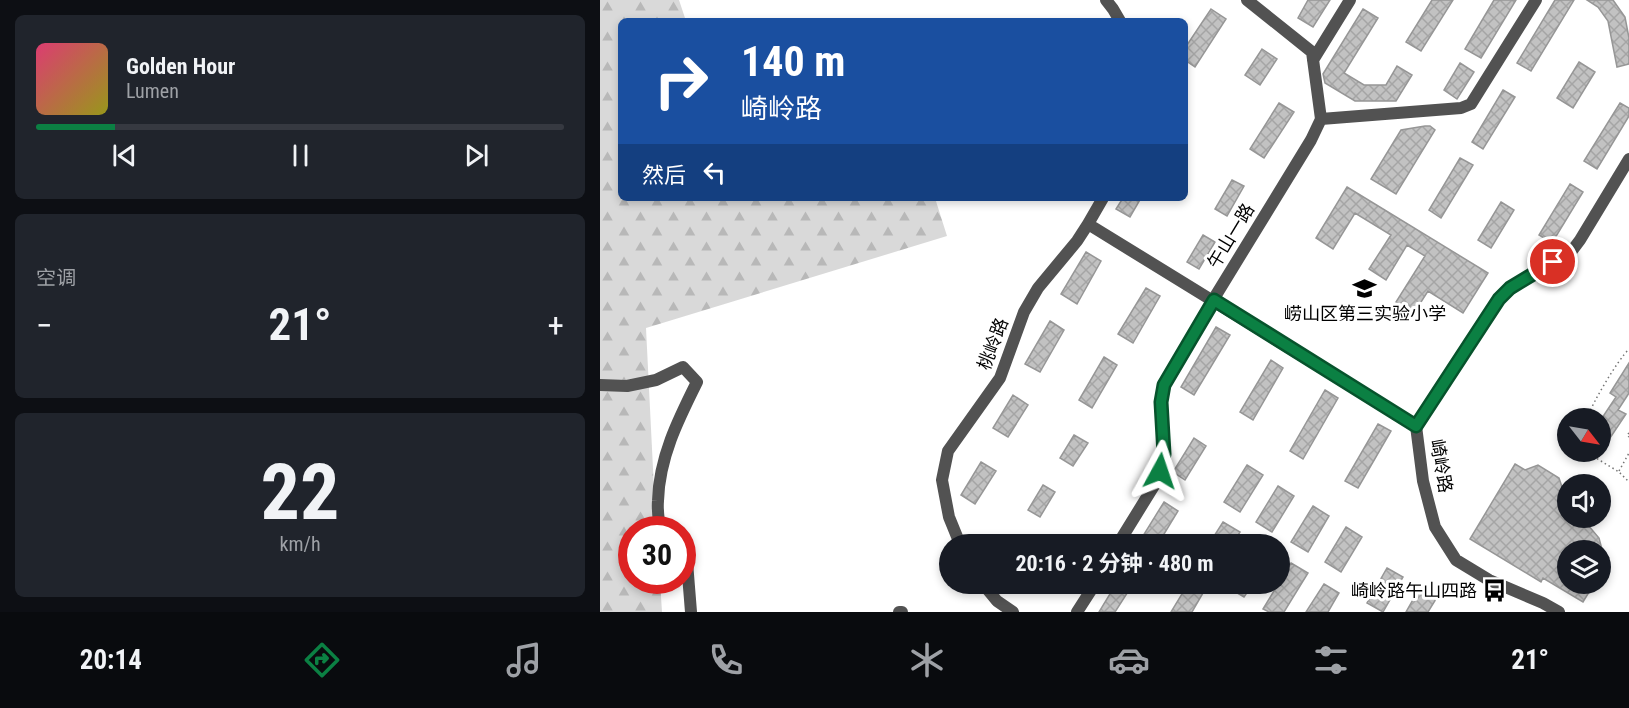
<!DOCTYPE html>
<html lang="zh">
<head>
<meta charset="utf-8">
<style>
  :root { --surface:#171b24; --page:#20242c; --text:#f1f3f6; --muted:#9ea1a6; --line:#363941; --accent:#0b8043 }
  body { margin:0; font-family:"Roboto Condensed","Noto Sans SC",sans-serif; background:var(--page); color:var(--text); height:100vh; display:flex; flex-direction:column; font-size:22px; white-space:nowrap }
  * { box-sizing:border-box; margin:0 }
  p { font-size:20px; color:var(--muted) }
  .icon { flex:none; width:33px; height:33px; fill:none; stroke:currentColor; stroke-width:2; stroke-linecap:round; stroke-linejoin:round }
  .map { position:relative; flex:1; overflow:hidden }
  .details { display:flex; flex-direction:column; gap:15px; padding:15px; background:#0d0f14; width:600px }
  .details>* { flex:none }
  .top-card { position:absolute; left:18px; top:18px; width:570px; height:183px; border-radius:9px; box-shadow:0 3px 9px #0003; background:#1a4fa0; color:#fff; overflow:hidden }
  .needle { width:39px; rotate:121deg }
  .buttons { position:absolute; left:957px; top:408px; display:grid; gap:12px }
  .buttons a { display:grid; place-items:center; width:54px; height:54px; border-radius:50%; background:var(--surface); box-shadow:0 3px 9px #0003; font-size:30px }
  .speed { position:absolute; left:18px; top:516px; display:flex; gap:12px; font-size:30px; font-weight:700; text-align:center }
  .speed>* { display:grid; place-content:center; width:78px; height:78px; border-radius:50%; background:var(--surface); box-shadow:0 3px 9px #0003; line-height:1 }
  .speed .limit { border:9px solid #d22; background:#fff; color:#111 }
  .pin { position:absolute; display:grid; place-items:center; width:51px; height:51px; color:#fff; margin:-26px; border:3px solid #fff; border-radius:50%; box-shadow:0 2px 6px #0007 }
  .me { position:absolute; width:66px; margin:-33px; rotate:5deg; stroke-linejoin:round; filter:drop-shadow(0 0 4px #0008) }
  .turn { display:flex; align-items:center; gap:21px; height:126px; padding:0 24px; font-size:27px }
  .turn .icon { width:78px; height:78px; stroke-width:2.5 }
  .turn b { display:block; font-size:42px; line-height:51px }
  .then { display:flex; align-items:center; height:57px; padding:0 24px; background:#0003; gap:12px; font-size:22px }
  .big { font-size:45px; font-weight:700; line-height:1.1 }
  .details .widget { flex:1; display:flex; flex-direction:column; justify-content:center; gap:9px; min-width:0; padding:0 21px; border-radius:9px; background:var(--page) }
  .details .dial { align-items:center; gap:0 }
  .dial b { font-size:78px; line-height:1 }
  .song { display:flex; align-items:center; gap:18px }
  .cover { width:72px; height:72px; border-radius:9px; background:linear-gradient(135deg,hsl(340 70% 55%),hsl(60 70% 35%)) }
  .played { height:6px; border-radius:3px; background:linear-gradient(90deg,var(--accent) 15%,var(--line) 15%) }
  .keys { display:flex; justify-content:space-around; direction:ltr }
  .heat { display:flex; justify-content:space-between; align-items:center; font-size:33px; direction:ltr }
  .trip { position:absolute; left:339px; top:534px; width:351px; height:60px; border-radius:30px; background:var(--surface); box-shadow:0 3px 9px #0003; font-weight:700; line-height:60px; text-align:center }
  .menu { display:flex; height:96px; justify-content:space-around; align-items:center; background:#090b0e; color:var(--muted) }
  .menu .icon { width:42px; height:42px }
  .menu .active { color:var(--accent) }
  .menu b { font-size:27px; color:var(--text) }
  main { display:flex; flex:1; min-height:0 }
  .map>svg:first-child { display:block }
  .forest { fill:url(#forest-firs) }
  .building { fill:url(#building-cross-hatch); stroke:#969696; stroke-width:1.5 }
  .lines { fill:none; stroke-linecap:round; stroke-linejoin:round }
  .path { stroke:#747474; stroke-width:1.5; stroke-dasharray:1.5 3; stroke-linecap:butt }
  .minor { stroke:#525252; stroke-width:12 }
  .route-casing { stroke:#07532c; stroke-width:15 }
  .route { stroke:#0b8043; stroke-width:10 }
  .labels { text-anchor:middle; stroke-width:6; stroke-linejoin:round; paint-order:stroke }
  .street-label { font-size:18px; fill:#000; stroke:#fff }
  .poi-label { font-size:18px; fill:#000; stroke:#fff }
</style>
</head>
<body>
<main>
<section class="details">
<div class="widget">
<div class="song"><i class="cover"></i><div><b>Golden Hour</b><p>Lumen</p></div></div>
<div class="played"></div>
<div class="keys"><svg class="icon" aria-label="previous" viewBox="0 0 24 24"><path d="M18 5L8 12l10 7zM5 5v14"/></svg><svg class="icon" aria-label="pause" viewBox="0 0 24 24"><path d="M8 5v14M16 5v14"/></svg><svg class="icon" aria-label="next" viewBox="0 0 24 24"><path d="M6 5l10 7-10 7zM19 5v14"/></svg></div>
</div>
<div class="widget"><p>空调</p>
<div class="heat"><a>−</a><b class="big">21°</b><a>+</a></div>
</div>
<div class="widget dial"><b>22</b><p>km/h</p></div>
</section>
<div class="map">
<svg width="1029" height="612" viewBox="0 0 1029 612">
  <defs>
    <pattern id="forest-firs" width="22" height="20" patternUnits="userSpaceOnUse" patternTransform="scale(1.5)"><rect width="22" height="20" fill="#d9d9d9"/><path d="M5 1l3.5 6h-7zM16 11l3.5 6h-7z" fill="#b8b8b8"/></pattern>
    <pattern id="building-cross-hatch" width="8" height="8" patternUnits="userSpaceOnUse" patternTransform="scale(1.5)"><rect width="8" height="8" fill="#c2c2c2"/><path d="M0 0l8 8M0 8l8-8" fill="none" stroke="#a5a5a5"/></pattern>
  </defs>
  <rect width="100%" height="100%" fill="#fff"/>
  <!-- forest -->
  <path class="forest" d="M0,0H79L86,21H21V198H335L347,236L46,328L56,529L32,530V580L60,581L62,612H0Z"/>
  <!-- building -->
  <path class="building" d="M708,0H730L713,27L698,18Z
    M832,0H853L821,51L806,42Z
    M894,0H916L881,58L865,49Z
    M955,0H974L931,71L917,63Z
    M987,0H1013L1025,17L1029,38V64L1017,67L1008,21L998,7Z
    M611,9L626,19L595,67L585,60V48Z
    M763,9L778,18L744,73L764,85H786L797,66L812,75L796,101H755L725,83L723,74Z
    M662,49L677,59L660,85L645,75Z
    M979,62L995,72L973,108L957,98Z
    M860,63L874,72L857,99L844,90Z
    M903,90L915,97L883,149L872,142Z
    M679,103L694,112L664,158L650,149Z
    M1020,103L1029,108V116L997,169L984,161Z
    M825,126H830L835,130L796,194L771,179L801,130Z
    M860,158L873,165L841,218L829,210Z
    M632,180L644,186L627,216L615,209Z
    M970,184L983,192L952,243L939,235Z
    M747,187L888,273L863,313L828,291L814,313L796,302L825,256L807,245L786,280L769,269L791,235L755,213L733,249L716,238Z
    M523,198H541L530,217L516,209Z
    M901,202L914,210L891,248L878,240Z
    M603,235L615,242L599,269L587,262Z
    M486,252L501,261L477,304L461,294Z
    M546,288L560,296L533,343L518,334Z
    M450,321L464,330L440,372L425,364Z
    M616,327L630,335L594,395L581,387Z
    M504,357L517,365L492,408L479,400Z
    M671,360L683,368L653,420L640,412Z
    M1029,363V393L1018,410L1026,414L1000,453V421L1016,397L1010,393Z
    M725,390L738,398L703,459L690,451Z
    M413,395L428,405L408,437L393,428Z
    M778,424L791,431L758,488L745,481Z
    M474,435L488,443L473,466L460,458Z
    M594,438L606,446L585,480L573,472Z
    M381,462L396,471L375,504L361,495Z
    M915,464L925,470L938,465L959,478L964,493L968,496V504L964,510L968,512V518H976L988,525L999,538L1003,553L1009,558L1000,572V550H968V584H994L983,602L943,578L941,582L870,539Z
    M647,465L663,475L640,512L624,502Z
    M443,485L455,492L440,517L428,510Z
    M678,486L694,496L672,532L656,522Z
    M564,502L578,511L558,544H538Z
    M713,506L729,516L708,552L691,542Z
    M623,522L640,532L633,544H609Z
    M746,527L762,537L741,572L725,562Z
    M691,563L708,573L684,612H669L663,609Z
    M787,568L803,577L783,612L767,603Z
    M516,584H533L515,612H499Z
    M588,584L603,593L592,612H571Z
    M622,584H653L644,597Z
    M724,584L739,593L728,612H706Z
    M819,589L836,599L828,612H806Z"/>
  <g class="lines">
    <!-- path -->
    <path class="path" d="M987,418C993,402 1017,361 1029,349
      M1029,433L1027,435L1029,437
      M991,452L996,458L1019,472L1029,482
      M1019,471L1029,453"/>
    <!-- minor -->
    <path class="minor" d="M506,0L513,9L520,21
      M713,60L750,0
      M721,119L861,108L871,104L936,0
      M488,224L816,426L823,481L835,527L856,560L889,580L943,603L959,612
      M0,385L27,386L56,380L83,367L97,382C78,420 59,458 58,501C57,511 59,520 60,530
      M816,426L899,299L911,288L971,252L980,240L1029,159
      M360,544L349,517L342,480L348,451L400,378L424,312L438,288L477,241L488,224L503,198
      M518,544L555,484L560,471L564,454L561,402L564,385L613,300L711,140L721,119L712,52L647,0
      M82,560L87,562L91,612
      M383,584L397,601L413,612
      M299,612H302
      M477,612L495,584"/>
  </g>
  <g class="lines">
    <defs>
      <path id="route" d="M560,471L564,454L561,402L564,385L614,300L816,426L899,299L910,288L953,262"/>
    </defs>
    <!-- route casing -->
    <use href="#route" class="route-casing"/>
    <!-- route -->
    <use href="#route" class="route"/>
  </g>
  <!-- icons -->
  <defs>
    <symbol id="school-bare" viewBox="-9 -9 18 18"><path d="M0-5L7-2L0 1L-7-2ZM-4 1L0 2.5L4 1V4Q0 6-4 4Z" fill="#000" stroke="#fff" stroke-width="2.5" paint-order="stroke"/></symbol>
    <symbol id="bus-bare" viewBox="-9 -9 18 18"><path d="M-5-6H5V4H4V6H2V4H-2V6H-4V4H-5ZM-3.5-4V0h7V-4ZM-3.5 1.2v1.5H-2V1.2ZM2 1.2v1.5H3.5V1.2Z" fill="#000" stroke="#fff" stroke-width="2.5" paint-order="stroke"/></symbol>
  </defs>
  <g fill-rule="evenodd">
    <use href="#school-bare" x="748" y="272" width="33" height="33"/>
    <use href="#bus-bare" x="878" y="574" width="33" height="33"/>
  </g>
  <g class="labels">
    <!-- street labels -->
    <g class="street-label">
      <text transform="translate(631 236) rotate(-59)" y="6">午山一路</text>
      <text transform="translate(393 344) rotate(-69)" y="6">桃岭路</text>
      <text transform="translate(841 466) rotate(80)" y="6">崎岭路</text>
    </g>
    <!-- poi labels -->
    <g class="poi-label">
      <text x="765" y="320">崂山区第三实验小学</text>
      <text x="877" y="597" text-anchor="end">崎岭路午山四路</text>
    </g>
  </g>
</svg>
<div class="buttons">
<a><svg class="needle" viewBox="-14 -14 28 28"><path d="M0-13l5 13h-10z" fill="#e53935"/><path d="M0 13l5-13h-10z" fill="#9ea1a6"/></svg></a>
<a><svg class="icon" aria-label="sound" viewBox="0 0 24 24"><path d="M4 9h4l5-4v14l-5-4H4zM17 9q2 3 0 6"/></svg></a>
<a><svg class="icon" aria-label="layers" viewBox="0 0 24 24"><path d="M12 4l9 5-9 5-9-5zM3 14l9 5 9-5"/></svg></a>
</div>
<div class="speed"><div class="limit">30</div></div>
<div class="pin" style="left:953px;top:262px;background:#d93025"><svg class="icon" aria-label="arrive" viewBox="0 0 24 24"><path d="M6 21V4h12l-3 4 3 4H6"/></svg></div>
<svg class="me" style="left:560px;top:471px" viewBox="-20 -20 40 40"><path d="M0-17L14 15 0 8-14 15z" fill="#0b8043" stroke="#fff" stroke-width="4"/></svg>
<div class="trip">20:16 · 2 分钟 · 480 m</div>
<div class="top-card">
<div class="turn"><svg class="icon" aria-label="right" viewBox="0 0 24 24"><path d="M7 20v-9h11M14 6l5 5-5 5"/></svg><div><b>140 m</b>崎岭路</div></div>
<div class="then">然后<svg class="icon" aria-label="left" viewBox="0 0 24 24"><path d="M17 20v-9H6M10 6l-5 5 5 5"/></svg></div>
</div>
</div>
</main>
<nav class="menu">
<b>20:14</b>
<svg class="icon active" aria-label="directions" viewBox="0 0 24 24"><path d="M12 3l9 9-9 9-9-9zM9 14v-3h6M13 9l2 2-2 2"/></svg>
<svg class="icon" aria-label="music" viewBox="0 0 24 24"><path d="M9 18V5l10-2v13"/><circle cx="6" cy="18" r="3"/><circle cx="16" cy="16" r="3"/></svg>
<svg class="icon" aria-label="phone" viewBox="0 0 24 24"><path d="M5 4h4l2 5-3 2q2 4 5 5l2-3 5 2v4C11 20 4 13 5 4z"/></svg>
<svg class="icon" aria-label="climate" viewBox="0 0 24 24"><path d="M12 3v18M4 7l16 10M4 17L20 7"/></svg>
<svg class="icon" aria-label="car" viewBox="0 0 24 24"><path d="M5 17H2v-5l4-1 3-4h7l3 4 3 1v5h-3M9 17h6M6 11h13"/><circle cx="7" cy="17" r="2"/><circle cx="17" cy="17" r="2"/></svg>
<svg class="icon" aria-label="filters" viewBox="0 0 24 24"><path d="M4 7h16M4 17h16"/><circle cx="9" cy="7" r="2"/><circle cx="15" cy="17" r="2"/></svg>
<b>21°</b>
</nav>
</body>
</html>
